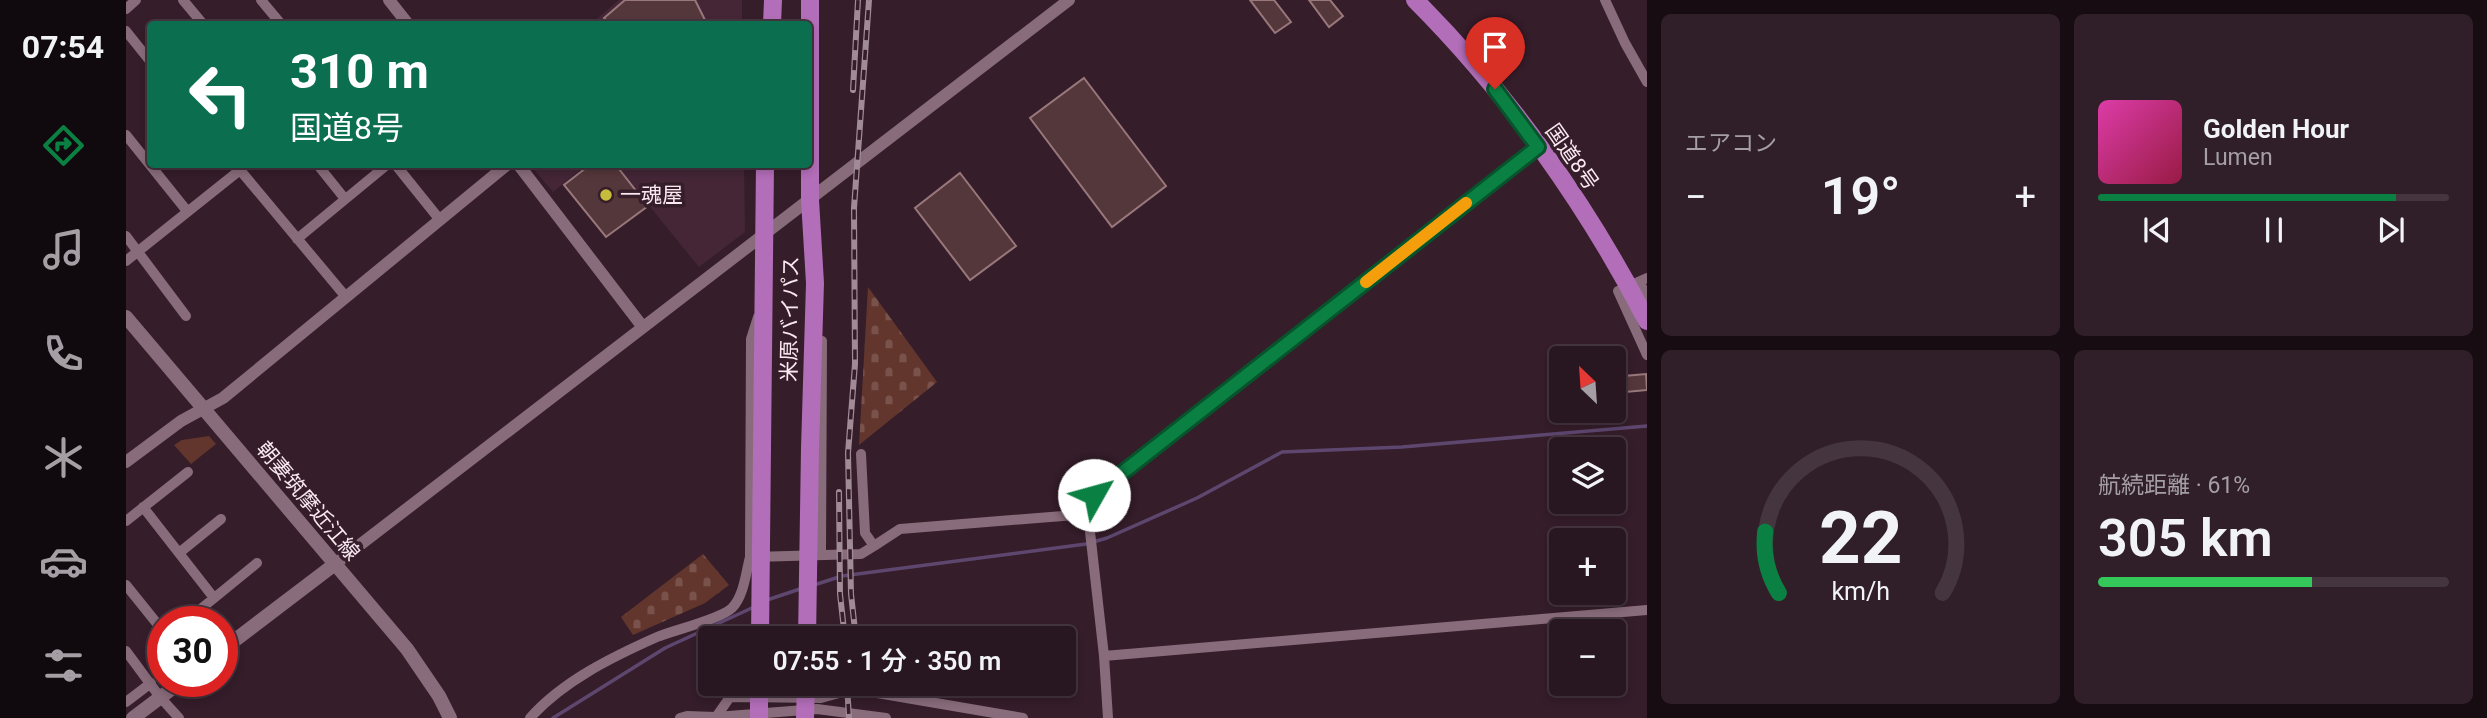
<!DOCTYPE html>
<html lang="ja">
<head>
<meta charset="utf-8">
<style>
  :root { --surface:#281620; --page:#301f29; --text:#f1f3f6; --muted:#a59fa5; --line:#44353e; --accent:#0b8043 }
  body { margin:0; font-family:Roboto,"Noto Sans JP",sans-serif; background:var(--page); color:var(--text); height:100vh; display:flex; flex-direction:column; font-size:26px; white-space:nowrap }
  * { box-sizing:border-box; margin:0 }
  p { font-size:23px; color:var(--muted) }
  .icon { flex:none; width:38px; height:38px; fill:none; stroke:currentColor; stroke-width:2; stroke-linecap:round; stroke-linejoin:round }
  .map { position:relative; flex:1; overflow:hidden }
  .sheet { display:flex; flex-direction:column; gap:14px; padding:14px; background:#160c12; width:840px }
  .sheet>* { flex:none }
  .guide { position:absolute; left:21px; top:21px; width:665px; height:147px; border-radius:7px; box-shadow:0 4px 10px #0003,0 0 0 2px var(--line); background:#0b6e4f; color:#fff; overflow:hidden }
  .needle { width:46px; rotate:335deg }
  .controls { position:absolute; left:1423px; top:346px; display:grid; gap:14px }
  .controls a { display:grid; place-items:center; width:77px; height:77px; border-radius:7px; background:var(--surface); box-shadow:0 4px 10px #0003,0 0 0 2px var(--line); font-size:35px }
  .speed { position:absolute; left:21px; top:606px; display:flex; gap:14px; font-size:35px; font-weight:700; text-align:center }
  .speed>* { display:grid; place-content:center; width:91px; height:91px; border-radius:50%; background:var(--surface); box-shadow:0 4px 10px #0003,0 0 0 2px var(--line); line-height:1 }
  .speed .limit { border:10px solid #d22; background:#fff; color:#111 }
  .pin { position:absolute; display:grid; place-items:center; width:60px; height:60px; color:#fff; margin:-72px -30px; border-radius:50% 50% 50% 0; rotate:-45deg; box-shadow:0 0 7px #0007 }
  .pin .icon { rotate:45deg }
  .me { position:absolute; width:77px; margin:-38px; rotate:52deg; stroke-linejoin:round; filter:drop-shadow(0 0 5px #0008) }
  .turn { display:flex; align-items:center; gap:24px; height:147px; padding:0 28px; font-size:32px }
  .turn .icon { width:91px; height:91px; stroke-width:2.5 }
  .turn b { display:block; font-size:49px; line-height:60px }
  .big { font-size:52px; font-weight:600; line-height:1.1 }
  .sheet .tile { flex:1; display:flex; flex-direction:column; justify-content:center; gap:10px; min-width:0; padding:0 24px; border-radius:10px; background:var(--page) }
  .sheet .dial { align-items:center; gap:0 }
  .dial svg { height:182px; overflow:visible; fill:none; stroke:var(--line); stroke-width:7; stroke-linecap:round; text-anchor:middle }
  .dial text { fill:var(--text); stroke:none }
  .song { display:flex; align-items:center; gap:21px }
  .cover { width:84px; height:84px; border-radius:10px; background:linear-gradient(135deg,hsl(320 70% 55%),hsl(340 70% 35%)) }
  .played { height:7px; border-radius:4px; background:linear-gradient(90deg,var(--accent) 85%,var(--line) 85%) }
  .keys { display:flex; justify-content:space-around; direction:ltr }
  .heat { display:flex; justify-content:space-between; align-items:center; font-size:38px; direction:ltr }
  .charge { height:10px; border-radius:5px; background:linear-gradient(90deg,#34c759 61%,var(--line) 0) }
  .sheet .tiles { flex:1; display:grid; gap:14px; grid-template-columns:repeat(2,1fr) }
  .trip { position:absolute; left:572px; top:626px; width:378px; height:70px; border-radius:7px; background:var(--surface); box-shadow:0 4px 10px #0003,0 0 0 2px var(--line); font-weight:600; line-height:70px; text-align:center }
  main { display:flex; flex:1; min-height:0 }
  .tabs { display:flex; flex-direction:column; width:126px; justify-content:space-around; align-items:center; background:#10090d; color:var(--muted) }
  .tabs .icon { width:49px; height:49px }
  .tabs .current { color:var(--accent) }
  .tabs b { font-size:32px; color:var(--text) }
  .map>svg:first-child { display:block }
  .built { fill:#442637 }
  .cemetery { fill:url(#cemetery-stones) }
  .park { fill:#62362c }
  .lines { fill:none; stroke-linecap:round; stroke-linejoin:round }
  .stream { stroke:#5e476f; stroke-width:3.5 }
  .building { fill:#54373b; stroke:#99787c; stroke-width:2 }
  .minor { stroke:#896c7b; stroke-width:10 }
  .tertiary { stroke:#896c7b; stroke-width:12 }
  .secondary { stroke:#896c7b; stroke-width:14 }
  .trunk { stroke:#b26eb8; stroke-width:18 }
  .rail-casing { stroke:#a08b96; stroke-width:6 }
  .rail { stroke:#351d2a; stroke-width:3.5; stroke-dasharray:10; stroke-linecap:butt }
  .route-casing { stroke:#07532c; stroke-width:18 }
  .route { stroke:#0b8043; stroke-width:12 }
  .slow { stroke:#f59e0b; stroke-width:12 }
  .poi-dot { fill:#c6bc3c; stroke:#351d2a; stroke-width:2.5 }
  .labels { text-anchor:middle; stroke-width:7; stroke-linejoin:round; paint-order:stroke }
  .street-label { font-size:21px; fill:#fae9f1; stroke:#351d2a }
  .poi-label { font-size:21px; fill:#fae9f1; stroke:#351d2a; text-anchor:start }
</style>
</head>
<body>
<main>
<nav class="tabs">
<b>07:54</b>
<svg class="icon current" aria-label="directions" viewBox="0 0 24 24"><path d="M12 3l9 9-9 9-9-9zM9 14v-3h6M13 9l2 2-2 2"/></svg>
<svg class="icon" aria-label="music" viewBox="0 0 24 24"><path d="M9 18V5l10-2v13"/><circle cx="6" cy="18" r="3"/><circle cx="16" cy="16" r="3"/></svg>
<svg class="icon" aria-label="phone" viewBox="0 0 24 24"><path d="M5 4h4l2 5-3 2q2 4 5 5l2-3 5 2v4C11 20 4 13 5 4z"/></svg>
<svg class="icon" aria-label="climate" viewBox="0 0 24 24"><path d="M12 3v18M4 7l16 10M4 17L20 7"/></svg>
<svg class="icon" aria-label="car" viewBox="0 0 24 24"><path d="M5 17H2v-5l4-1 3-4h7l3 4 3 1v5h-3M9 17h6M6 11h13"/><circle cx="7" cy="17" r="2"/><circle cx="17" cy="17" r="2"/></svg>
<svg class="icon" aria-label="filters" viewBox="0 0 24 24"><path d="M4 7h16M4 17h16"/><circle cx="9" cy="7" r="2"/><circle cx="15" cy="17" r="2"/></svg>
</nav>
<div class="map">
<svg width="1521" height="718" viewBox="0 0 1521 718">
  <defs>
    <pattern id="cemetery-stones" width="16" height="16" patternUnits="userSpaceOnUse" patternTransform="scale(1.75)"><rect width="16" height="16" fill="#62362c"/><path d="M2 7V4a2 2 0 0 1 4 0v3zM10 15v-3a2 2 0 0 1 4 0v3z" fill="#79534b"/></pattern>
  </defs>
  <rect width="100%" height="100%" fill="#351d2a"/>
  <!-- built -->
  <path class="built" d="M493,0H616V24H465Z
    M404,165H460L427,192Z
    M490,165H618L619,232L573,267Z"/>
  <!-- cemetery -->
  <path class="cemetery" d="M742,287L811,382L733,445Z
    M577,554L603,585L579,603L507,635L495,617Z"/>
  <!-- park -->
  <path class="park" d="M83,436L90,444L65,464L48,445L56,440Z"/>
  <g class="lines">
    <!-- stream -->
    <path class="stream" d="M688,585L716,576L960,544L981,538L1071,498L1156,452L1276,447L1521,426
      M641,600L677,588
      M427,718L539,648L628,607"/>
  </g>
  <!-- building -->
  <path class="building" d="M499,0H569L581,24H484L478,18Z
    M1124,0H1148L1165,22L1149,33Z
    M1183,0H1204L1217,16L1203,27Z
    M958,78L1040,186L986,227L904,118Z
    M465,164H489L522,206L480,237L438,185Z
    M834,173L890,246L844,280L789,208Z
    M1520,374L1521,390L1500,392L1498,376Z"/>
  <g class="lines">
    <!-- minor -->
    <path class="minor" d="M57,0L77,24
      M135,0L155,24
      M1479,0L1499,43L1521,82
      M0,9L10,0
      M0,31L24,61
      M0,135L61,211
      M191,164L219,199
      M269,164L314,220
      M0,236L60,316
      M171,239L262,164
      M0,261L114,170L220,297
      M1521,278L1492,291L1521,355
      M1513,282L1521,296
      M17,507L88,598
      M0,521L62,472
      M748,546L774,529L962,514
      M53,553L95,519
      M695,555L696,341
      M624,557L625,339L632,317
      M0,585L37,631
      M60,621L131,563
      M0,651L34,697L53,718
      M978,656L1521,610
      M0,702L25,683
      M590,717L604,697L695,698L728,689L897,718
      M404,718C437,681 486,657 531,637C548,630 595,619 606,608C618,596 620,572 624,557L735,554L748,546L739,533L735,454
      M554,718L561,716L590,717L691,709L760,718
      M982,718L978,656L962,514L968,495L1412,147"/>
    <!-- tertiary -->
    <path class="tertiary" d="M263,0L282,24
      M392,164L516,326
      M0,462L55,421L97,398L382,164
      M209,564L943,0"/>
    <!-- secondary -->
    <path class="secondary" d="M0,317L281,649L313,696L324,718
      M96,650L209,564
      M7,718L56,681"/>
    <!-- trunk -->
    <path class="trunk" d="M1289,0C1382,93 1461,205 1521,321
      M646,24L647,0
      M634,639L639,164
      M681,639L684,449L689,283L684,200V0
      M633,718V684
      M679,718L680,684"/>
    <defs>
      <path id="rail" d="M727,90L732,0
        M713,492L714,594L719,639
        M730,639L725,594L722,453L729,364L728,208L743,0
        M721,684L723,718"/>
    </defs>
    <!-- rail casing -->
    <use href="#rail" class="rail-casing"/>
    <!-- rail -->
    <use href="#rail" class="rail"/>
  </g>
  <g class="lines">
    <defs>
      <path id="route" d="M968,495L1412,147L1369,89"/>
    </defs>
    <!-- route casing -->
    <use href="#route" class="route-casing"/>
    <!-- route -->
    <use href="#route" class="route"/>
    <!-- slow -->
    <path class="slow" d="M1240,282L1340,203"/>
  </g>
  <!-- markers -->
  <circle class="poi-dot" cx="480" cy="195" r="7"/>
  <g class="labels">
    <!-- street labels -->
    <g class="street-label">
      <text transform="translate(1446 157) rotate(55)" y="7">国道8号</text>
      <text transform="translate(664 319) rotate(-89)" y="7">米原バイパス</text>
      <text transform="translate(182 501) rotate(50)" y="7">朝妻筑摩近江線</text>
    </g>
    <!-- poi labels -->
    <g class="poi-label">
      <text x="494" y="202">一魂屋</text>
    </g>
  </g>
</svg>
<div class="controls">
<a><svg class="needle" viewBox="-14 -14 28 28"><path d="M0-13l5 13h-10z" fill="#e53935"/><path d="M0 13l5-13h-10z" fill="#a59fa5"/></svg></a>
<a><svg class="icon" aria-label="layers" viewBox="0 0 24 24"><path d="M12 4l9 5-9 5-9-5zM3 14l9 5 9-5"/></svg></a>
<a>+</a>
<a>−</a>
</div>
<div class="speed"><div class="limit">30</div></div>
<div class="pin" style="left:1369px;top:89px;background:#d93025"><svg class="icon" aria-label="arrive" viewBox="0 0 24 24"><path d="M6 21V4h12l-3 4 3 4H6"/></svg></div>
<svg class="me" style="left:968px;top:495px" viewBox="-20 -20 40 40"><circle r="19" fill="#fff"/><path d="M0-13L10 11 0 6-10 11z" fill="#0b8043"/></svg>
<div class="trip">07:55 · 1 分 · 350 m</div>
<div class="guide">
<div class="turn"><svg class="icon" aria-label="left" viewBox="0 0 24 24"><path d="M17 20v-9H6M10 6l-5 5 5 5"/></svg><div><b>310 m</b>国道8号</div></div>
</div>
</div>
<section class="sheet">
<div class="tiles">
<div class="tile"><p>エアコン</p>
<div class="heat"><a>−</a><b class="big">19°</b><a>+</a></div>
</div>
<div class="tile">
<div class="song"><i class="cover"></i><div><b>Golden Hour</b><p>Lumen</p></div></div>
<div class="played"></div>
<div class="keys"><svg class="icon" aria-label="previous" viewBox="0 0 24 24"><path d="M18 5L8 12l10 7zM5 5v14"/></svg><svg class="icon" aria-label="pause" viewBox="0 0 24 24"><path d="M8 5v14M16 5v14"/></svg><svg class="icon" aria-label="next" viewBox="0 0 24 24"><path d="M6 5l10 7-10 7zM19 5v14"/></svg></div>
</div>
<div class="tile dial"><svg viewBox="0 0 100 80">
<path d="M14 69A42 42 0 1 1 86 69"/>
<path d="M14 69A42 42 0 0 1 8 42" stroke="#0b8043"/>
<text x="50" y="56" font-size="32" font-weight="700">22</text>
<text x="50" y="72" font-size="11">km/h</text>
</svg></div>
<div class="tile"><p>航続距離 · 61%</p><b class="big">305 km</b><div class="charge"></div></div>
</div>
</section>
</main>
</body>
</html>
